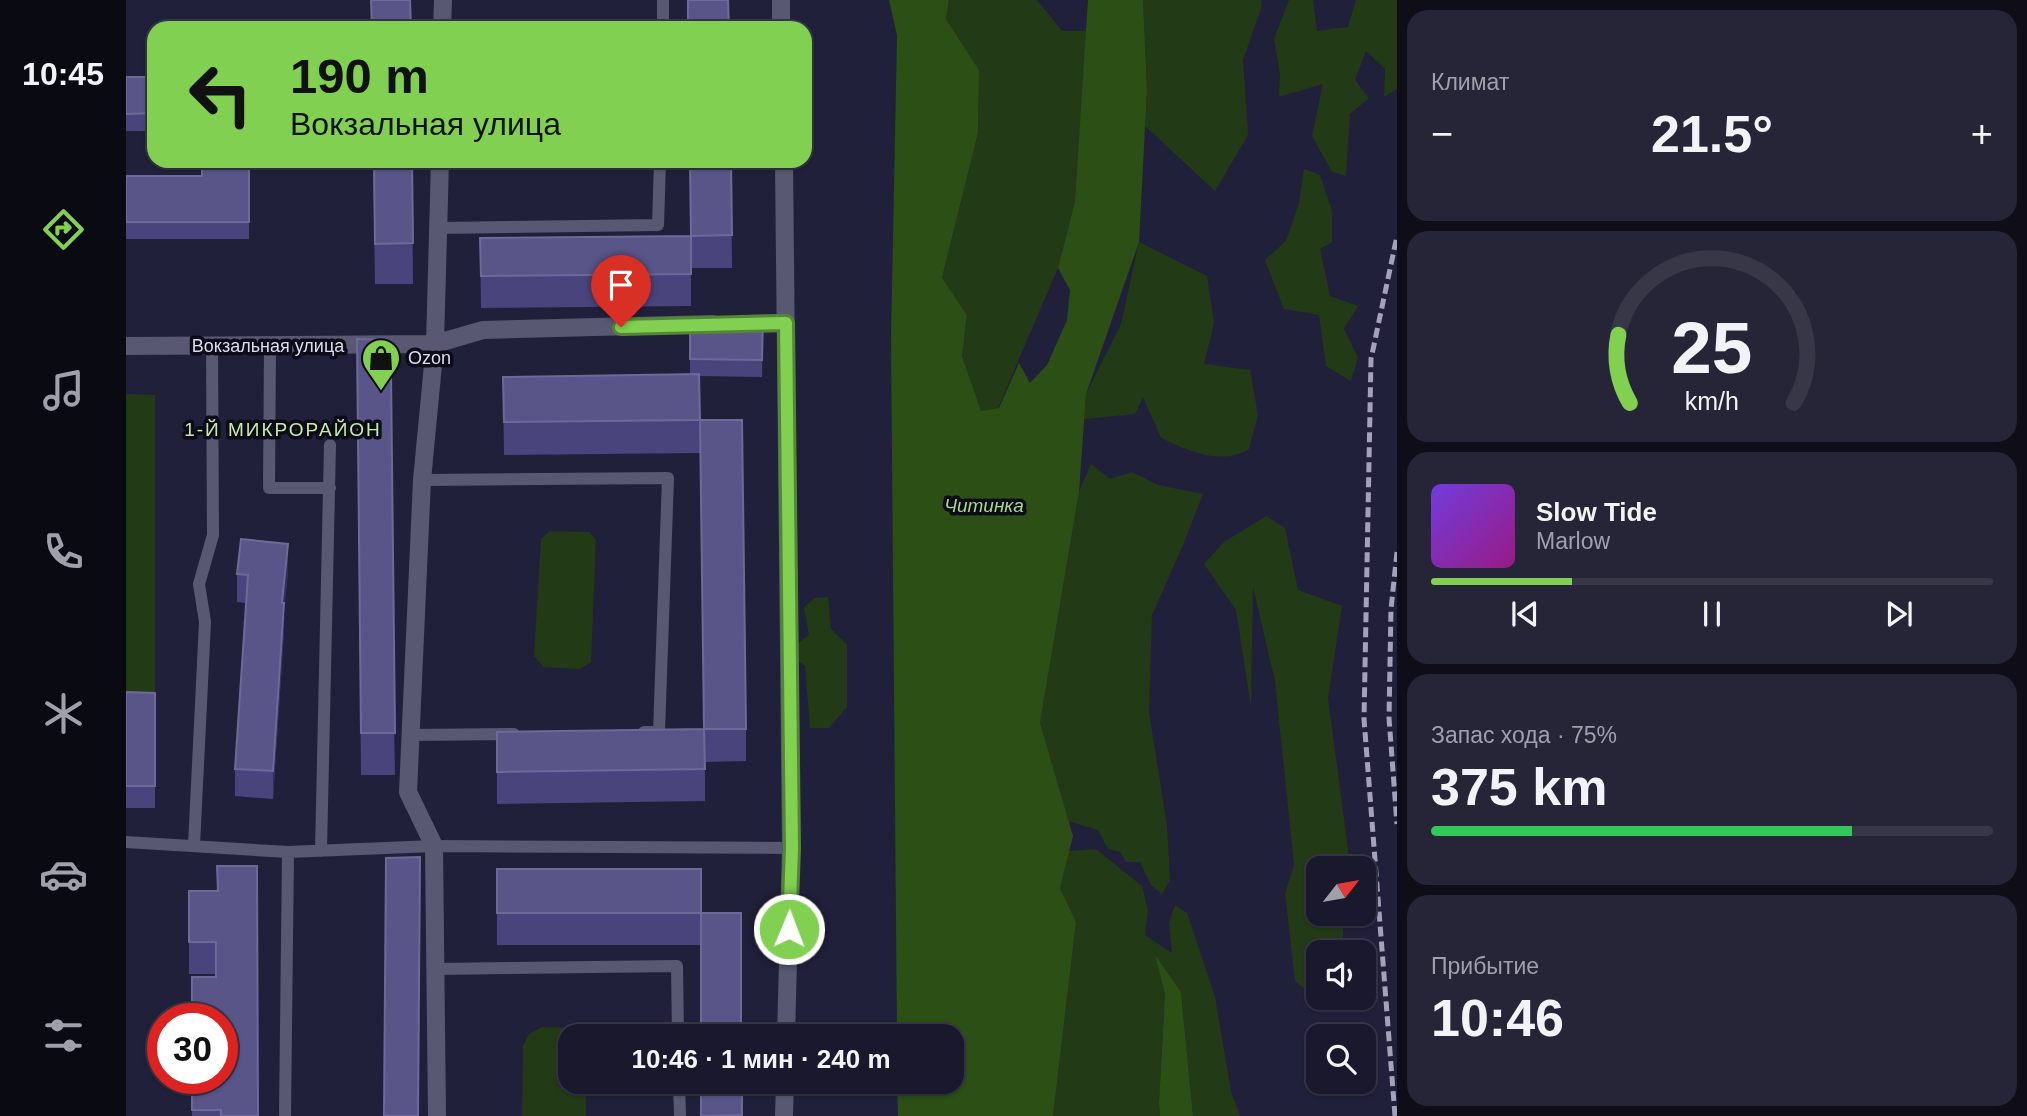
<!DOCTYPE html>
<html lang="ru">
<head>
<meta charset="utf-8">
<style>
  :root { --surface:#19182c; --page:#262538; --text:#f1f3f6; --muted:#9fa0a9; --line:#373748; --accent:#81d051 }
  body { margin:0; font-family:Helvetica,sans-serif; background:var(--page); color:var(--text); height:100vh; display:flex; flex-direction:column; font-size:26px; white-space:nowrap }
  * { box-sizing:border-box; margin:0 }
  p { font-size:23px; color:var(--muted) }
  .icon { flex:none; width:38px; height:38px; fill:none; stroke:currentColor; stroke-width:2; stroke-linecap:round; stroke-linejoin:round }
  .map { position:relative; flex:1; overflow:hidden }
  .sheet { display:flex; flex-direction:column; gap:10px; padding:10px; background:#0e0d18; width:630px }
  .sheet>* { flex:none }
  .guide { position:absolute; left:21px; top:21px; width:665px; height:147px; border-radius:21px; box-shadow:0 2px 5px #0004,0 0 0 2px var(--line); background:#81d051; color:#111; overflow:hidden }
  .needle { width:46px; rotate:59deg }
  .tools { position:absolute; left:1180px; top:856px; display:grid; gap:14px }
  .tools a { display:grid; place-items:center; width:70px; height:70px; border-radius:14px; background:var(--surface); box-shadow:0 2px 5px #0004,0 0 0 2px var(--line); font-size:35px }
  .speed { position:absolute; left:21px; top:1003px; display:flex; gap:14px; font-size:35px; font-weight:700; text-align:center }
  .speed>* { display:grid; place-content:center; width:91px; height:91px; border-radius:50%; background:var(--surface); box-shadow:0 2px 5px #0004,0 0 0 2px var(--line); line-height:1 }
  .speed .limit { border:10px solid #d22; background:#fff; color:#111 }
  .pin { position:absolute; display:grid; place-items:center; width:60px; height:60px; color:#fff; margin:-72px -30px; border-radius:50% 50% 50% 0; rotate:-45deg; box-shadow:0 0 7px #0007 }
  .pin .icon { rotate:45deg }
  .me { position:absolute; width:77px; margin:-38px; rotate:1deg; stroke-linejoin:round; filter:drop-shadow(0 0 5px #0008) }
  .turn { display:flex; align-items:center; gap:24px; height:147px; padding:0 28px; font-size:32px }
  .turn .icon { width:91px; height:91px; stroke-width:2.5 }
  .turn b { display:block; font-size:49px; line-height:60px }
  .big { font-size:52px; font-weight:700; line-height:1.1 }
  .sheet .card { flex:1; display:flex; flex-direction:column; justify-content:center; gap:10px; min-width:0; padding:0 24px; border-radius:21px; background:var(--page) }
  .sheet .dial { align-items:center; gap:0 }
  .dial svg { height:182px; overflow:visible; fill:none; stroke:var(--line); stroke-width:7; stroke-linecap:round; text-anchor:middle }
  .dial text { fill:var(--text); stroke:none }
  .song { display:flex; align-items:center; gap:21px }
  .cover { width:84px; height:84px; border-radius:10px; background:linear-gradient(135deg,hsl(260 70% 55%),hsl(310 70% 35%)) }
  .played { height:7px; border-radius:4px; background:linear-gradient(90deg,var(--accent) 25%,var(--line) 25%) }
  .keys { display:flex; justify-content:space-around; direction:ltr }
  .heat { display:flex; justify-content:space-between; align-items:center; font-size:38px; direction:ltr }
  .charge { height:10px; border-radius:5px; background:linear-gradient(90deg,#34c759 75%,var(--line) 0) }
  .trip { position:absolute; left:432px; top:1024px; width:406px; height:70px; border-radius:21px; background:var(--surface); box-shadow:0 2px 5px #0004,0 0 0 2px var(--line); font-weight:700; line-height:70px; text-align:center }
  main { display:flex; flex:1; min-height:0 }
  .menu { display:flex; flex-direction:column; width:126px; justify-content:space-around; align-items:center; background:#0a0a12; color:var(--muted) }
  .menu .icon { width:49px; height:49px }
  .menu .selected { color:var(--accent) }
  .menu b { font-size:32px; color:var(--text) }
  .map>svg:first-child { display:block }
  .green { fill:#223a15 }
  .water { fill:#2c4f15 }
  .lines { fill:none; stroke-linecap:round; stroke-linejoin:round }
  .lane { stroke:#595873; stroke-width:12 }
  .street { stroke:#595873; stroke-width:18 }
  .rail { stroke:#a3a2b8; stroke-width:5; stroke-dasharray:10 5; stroke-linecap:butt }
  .wall { fill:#49447c }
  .shaded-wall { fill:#322f5d }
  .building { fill:#595588; stroke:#6d6a98; stroke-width:2 }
  .route-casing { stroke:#548735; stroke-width:18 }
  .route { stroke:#81d051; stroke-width:12 }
  .labels { text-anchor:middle; stroke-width:7; stroke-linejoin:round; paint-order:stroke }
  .street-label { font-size:18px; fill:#dcdcef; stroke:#0c0b17 }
  .poi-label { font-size:18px; fill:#dcdcef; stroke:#0c0b17; text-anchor:start }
  .neighbourhood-label { font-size:19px; letter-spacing:2px; fill:#c0edaa; stroke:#0c0b17 }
  .water-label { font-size:19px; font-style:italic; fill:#a3da87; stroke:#0c0b17 }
</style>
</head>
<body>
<main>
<nav class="menu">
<b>10:45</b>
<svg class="icon selected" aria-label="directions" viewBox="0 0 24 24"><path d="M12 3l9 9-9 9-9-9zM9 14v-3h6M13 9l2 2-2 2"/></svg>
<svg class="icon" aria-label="music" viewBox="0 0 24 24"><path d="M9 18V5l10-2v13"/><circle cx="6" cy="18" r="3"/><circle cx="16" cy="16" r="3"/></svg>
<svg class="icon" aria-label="phone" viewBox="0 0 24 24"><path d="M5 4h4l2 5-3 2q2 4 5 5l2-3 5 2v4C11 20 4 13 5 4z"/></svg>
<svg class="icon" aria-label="climate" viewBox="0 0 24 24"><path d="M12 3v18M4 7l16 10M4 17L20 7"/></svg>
<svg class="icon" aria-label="car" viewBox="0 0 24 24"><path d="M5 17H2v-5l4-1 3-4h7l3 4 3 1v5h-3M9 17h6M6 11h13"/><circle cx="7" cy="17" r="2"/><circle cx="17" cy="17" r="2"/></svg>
<svg class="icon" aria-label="filters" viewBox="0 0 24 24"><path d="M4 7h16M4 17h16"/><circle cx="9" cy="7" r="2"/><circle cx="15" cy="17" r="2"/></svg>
</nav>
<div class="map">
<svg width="1271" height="1116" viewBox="0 0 1271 1116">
  <rect width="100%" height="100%" fill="#21203b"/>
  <!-- green -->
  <path class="green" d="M823,0H911L936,31H961L949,201L932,268L872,408L855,412L836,356L841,315L816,279L852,133L853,70L820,19Z
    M1017,0H1135L1136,6L1117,60L1122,135L1089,191L1019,126L1021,90Z
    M1163,0H1187L1191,31L1222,27L1230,0H1271V89L1258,97L1259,69L1240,51L1229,80L1243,98L1224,114L1220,176L1206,172L1186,136L1197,84L1153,97L1154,74L1148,39Z
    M1178,169L1194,175L1206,211V242L1194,249L1204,296L1232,306L1218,329L1232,358L1225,381L1200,366L1193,315L1158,309L1139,260L1160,241L1173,203Z
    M1013,242L1081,276L1088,323L1078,364L1124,370L1132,415L1123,449C1094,466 1063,451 1035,438L1017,397L1009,414L958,419L960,394L995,324Z
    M0,394L29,395V714H0Z
    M965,464L984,479L1006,472L1032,485L1077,494L1057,545L1026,615L1023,712L1041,826L1044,880L1036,894L1025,885L1014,862H1000L994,852L982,849L972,830L942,821L914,723L953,492Z
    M1140,516L1159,528L1172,590L1216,606L1202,698L1222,849L1221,868H1192V914H1218L1216,952H1192V984L1184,993L1169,981L1159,893L1168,865L1149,681L1127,587L1125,707L1110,610L1078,564L1098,542Z
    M424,531L464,532L470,540L465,662L454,669L418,667L408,656L415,539Z
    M702,597L705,629L721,645V707L703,728H684L679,666L671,660L672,643L683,635L678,607L689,598Z
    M970,849L1016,886L1022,911L1019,935L1046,953L1043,923L1049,905L1061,913L1089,997L1105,1091L1114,1116H1067L1055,992L1030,957L1039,994L1033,1103L1034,1116H927L950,922L934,888L943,851Z
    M416,1027L448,1028L453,1036H444V1082H460V1116H396L397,1046L403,1034Z"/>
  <!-- water -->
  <path class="water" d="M763,0H823L820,19L853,70L852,133L816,278L841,315L836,356L855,411L873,408L893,363L904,383L921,365L941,320L944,290L932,268L949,201L962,0H1017L1021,90L1013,242L960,394L953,492L914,723L947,836L934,888L950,922L927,1116H772L771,1082H826V1036H771L765,339L771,35Z
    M1029,955L1055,992L1067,1116H1034L1033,1103L1039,994Z"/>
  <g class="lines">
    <!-- lane -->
    <path class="lane" d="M537,28V0
      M312,228L532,225L534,161
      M144,346L143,488H204
      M296,480L542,478L533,732H518
      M283,735L388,734
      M0,842L162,852
      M68,846L79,622L73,584L87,535L86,346
      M195,851L204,445
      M310,969L551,966L552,1036
      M553,1082L554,1116
      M159,1116L162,852L308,846L665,848"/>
    <!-- street -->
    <path class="street" d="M655,0V28
      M316,28L317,0
      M658,161L665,848L660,1036
      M614,324L660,323
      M0,346L309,344L357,330L586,324
      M311,1116L308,846L282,792L296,480L309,344L314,161
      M658,1116L659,1082"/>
    <!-- rail -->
    <path class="rail" d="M1271,552L1265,609L1263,718L1271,824
      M1269,1116L1238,719L1245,359L1271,236"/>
  </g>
  <!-- wall -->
  <path class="wall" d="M0,77H28V131H0Z
    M123,161V239H0V176H76Z
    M247,161H286L287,284H249Z
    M605,161L606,268H565V306L355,308L354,238L564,236Z
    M637,318L636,377L573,376L574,420L620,729V761L579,762V801L371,804V732L578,729L574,453L378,455L377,377L564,375V319Z
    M262,374L269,775H235L231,381Z
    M162,572L158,609V631L147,799L109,796V769L120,603L111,602V574Z
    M0,692L29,693V808H0Z
    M371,869H575V945H371Z
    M63,891H92L132,1116H66V1078L90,974H63Z"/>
  <!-- shaded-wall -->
  <path class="shaded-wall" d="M162,544V572L158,609V631L147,799V771L156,603Z"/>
  <!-- building -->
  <path class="building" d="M245,0H284L285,28H246Z
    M562,0H602L603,28H562Z
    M0,77H28V113L0,114Z
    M76,161H123V222H0V176H76Z
    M248,161H286L287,243L249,244Z
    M564,161H605L606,235L565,236Z
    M565,236V274L355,276L354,238Z
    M637,318L636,360L564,359V319Z
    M231,339L262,340L260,374H265L269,733H235Z
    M573,374L574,420L378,422L377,377Z
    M574,420H616L620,729H578Z
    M115,539L162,544L156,603H158L147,771L109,769L122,575L111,574Z
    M0,692L29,693V786H0Z
    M578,729L579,769L371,772V732Z
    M294,857L292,1116H258L260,858Z
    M91,866H131L132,1116H95V1110H66V1078H96V1018H66V977H90V942H63V891H92Z
    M371,869H575V913H371Z
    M575,913H615V1036H575Z
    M575,1082H616V1115L575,1116Z"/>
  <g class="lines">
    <defs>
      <path id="route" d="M495,327L660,323L666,848L663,929"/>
    </defs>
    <!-- route casing -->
    <use href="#route" class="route-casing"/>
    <!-- route -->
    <use href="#route" class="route"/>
  </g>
  <!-- icons -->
  <defs>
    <symbol id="shop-pin" viewBox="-11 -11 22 30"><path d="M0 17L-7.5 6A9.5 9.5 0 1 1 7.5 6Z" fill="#81d051" stroke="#0c0b17"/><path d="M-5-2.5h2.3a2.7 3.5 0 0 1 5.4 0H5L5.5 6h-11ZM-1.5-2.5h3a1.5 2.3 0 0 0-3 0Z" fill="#111"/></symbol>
  </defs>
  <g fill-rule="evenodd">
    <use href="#shop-pin" x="233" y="336" width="44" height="60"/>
  </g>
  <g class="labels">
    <!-- street labels -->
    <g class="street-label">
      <text x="142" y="352">Вокзальная улица</text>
    </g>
    <!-- poi labels -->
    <g class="poi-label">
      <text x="282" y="364">Ozon</text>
    </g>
    <!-- neighbourhood labels -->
    <g class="neighbourhood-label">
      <text x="157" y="436">1-Й МИКРОРАЙОН</text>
    </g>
    <!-- water labels -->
    <g class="water-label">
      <text x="858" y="512">Читинка</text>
    </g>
  </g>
</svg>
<div class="tools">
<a><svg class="needle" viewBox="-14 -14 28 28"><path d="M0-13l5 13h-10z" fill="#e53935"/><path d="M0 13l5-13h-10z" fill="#9fa0a9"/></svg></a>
<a><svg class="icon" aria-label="sound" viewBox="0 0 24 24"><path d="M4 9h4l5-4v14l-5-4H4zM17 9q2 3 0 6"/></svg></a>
<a><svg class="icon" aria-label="search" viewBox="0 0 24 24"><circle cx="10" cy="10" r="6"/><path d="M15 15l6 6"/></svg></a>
</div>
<div class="speed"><div class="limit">30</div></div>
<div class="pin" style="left:495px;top:327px;background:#d93025"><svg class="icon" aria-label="arrive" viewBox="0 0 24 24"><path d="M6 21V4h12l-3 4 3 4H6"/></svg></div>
<svg class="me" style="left:663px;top:929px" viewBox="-20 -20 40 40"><circle r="17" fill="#81d051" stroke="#fff" stroke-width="3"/><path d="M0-11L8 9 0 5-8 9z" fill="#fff"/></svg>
<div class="trip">10:46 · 1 мин · 240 m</div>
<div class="guide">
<div class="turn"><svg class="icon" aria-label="left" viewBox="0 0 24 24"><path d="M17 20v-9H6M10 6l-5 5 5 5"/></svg><div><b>190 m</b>Вокзальная улица</div></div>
</div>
</div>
<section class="sheet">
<div class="card"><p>Климат</p>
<div class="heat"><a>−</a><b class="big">21.5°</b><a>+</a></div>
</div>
<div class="card dial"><svg viewBox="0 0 100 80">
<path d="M14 69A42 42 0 1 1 86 69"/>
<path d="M14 69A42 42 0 0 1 9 39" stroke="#81d051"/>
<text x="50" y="56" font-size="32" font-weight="700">25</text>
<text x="50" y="72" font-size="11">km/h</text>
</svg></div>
<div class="card">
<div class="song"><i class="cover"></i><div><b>Slow Tide</b><p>Marlow</p></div></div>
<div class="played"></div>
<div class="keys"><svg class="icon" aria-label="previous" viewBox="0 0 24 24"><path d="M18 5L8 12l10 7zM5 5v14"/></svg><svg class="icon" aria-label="pause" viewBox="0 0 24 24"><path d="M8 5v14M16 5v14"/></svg><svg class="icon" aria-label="next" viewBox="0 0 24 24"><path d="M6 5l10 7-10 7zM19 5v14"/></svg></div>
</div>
<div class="card"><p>Запас хода · 75%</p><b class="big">375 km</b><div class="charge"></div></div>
<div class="card"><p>Прибытие</p><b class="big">10:46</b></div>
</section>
</main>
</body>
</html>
